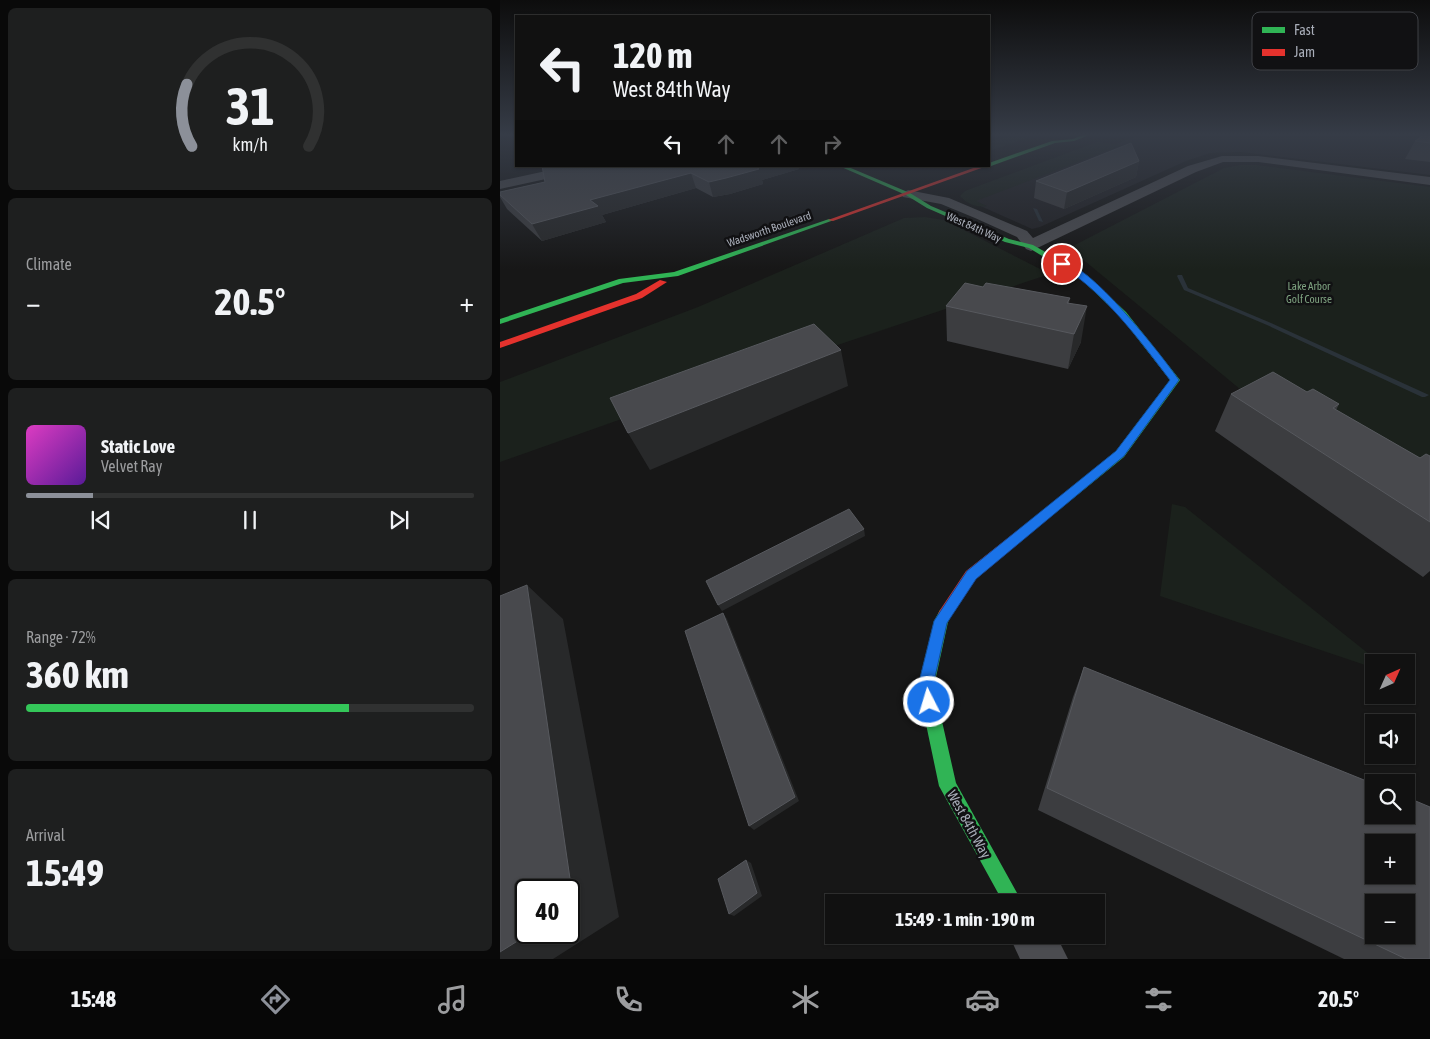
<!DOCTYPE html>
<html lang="en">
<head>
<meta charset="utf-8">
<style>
  :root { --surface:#111; --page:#1e1f1f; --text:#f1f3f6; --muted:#9c9d9f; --line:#303131; --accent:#8c9099 }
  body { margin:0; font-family:"Asap Condensed",sans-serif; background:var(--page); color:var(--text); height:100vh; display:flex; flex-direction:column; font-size:19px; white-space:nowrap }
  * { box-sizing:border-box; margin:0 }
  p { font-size:16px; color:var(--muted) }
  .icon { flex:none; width:28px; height:28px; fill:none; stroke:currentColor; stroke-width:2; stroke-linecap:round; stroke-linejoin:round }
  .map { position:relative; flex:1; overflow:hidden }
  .side { display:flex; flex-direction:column; gap:8px; padding:8px; background:#090909; width:500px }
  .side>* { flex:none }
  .banner { position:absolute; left:15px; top:15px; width:475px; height:152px; border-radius:0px; box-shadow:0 1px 4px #0004,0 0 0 1px var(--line); background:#111; color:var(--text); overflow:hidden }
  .needle { width:32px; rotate:45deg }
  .controls { position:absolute; left:865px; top:654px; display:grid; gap:10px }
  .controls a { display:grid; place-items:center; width:50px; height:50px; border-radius:0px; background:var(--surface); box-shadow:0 1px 4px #0004,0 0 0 1px var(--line); font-size:25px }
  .speed { position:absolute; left:15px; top:879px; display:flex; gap:10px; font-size:25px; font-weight:700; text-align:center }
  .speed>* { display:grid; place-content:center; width:65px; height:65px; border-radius:50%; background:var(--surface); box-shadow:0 1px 4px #0004,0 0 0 1px var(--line); line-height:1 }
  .speed .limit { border:2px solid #111; border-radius:8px; background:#fff; color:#111 }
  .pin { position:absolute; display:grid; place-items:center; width:42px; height:42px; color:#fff; margin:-21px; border:2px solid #fff; border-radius:50%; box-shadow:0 1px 5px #0007 }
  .me { position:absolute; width:55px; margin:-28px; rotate:355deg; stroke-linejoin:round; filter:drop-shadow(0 0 4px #0008) }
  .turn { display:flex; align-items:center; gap:18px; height:105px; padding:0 15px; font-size:22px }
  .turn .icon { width:65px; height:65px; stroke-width:2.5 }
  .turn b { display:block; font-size:35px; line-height:42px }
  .lanes { display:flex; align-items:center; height:48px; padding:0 15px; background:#0003; justify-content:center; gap:25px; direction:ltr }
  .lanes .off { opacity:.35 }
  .big { font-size:38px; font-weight:700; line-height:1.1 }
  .side .widget { flex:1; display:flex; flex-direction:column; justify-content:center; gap:8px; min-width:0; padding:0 18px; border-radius:8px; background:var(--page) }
  .side .dial { align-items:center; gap:0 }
  .dial svg { height:130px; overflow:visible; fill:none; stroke:var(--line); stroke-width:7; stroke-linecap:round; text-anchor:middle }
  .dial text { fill:var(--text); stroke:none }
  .song { display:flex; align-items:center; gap:15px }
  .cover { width:60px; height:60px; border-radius:8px; background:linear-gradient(135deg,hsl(310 70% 55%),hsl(270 70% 35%)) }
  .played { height:5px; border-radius:2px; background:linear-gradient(90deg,var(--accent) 15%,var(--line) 15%) }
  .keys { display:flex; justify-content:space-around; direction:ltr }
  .heat { display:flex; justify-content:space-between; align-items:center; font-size:28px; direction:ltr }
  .charge { height:8px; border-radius:4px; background:linear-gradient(90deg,#34c759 72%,var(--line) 0) }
  .trip { position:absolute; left:325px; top:894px; width:280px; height:50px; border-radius:0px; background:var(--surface); box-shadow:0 1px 4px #0004,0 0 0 1px var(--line); font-weight:700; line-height:50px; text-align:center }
  .tab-bar { display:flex; height:80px; justify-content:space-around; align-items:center; background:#070707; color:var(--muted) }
  .tab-bar .icon { width:35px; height:35px }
  .tab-bar .active { color:var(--accent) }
  .tab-bar b { font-size:22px; color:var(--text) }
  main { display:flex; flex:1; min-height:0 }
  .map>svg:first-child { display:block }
  .built { fill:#212124 }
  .green { fill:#1b211c }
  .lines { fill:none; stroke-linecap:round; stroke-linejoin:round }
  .stream { fill:#2a3239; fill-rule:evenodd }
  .street { fill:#4b4c50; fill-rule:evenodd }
  .fast { fill:#30b455; fill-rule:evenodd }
  .jam { fill:#e5322d; fill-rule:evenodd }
  .wall { fill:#3c3d40 }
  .shaded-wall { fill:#28292a }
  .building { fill:#48494d; stroke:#57595e; fill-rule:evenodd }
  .route { fill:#1a73e8; stroke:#114b97 }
  .labels { text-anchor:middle; stroke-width:5; stroke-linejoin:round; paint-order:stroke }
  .far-street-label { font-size:11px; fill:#a8adb8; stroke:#111113 }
  .far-park-label { font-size:11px; fill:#7fa381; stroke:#111113 }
  .street-label { font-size:14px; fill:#a8adb8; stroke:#111113 }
  .key { fill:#111113; stroke:#3e4045; stroke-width:1 }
  .key-label { font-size:14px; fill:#a8adb8 }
</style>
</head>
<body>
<main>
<section class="side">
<div class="widget dial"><svg viewBox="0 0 100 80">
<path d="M14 69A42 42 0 1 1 86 69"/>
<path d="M14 69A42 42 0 0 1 11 31" stroke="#8c9099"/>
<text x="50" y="56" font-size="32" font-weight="700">31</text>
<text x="50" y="72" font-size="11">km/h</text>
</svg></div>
<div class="widget"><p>Climate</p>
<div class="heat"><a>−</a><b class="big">20.5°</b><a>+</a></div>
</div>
<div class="widget">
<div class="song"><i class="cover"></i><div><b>Static Love</b><p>Velvet Ray</p></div></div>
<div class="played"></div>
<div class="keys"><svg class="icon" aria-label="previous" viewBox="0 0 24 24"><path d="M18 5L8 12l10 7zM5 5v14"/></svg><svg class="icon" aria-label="pause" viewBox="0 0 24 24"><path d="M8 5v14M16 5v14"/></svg><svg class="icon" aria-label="next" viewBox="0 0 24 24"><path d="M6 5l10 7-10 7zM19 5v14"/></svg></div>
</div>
<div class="widget"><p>Range · 72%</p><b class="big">360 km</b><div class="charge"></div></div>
<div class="widget"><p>Arrival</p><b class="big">15:49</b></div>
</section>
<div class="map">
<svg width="930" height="959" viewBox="0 0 930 959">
  <rect width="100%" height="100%" fill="#171717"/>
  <!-- built -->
  <path class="built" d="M642,134H930V175L741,152L710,153L686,161L540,227L532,229L467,200Z"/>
  <!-- green -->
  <path class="green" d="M517,134H539L489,151V142Z
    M597,142L622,145L476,201L487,206C477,208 467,204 460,196L465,191Z
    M740,165H757L930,187V546L569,248L724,168Z
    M425,217L444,220L550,274L212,387L0,462V382L198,307L404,218Z
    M672,504L685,507L879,662H874V668L660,596Z"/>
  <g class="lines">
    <!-- stream -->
    <path class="stream" d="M533,208L537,209L543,222L539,221Z
      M678,275H682L688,288L771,323L929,395L925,397H922L767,325L684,290L677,276Z"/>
    <!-- street -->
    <path class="street" d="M722,156H758L930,177V185L758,162H723L696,172L531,251L526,249L517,237L475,218L441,204L403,197L401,194L408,190L449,198L527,231L533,238L688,166Z
      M69,166H93L87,170L0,189V181Z
      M509,935H556L568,959H520Z"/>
    <!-- fast -->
    <path class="fast" d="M585,134H592L574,141L555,143L491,166H488L489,163L552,141L573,139Z
      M339,166H346L410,193L431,206L509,239L533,245L588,276L626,312L680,380L624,457L549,518H541L539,515L541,512L616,451L670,380L620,316L582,280L529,248L505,242L427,208L406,195Z
      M329,219L334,220L178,276L123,283L0,324V319L119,279L174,272Z
      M445,608L450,610L452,614L448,622L434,686L456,783L522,902H503L439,786L418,686L434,621L440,610Z"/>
    <!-- jam -->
    <path class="jam" d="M479,166H487L333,221L328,220Z
      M160,280L167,282L142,298L0,348V342L136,294Z
      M545,510L549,512L551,515L549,518L476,579L450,618L445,620L440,618L438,614L440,610L466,571L541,512Z"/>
  </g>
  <!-- wall -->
  <path class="wall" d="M930,134V162L905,159L915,141Z
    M639,161L636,177L564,209L534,198L536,181Z
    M42,166H299V169L262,180L263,184L230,194L213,197L196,188L102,215L106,222L42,241L7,209L0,197V192L45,182Z
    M483,287L570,298L569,303L581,342L568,369L447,341L446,306Z
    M731,394L839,404L836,410L920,458L930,456V571L923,577L715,431Z
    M584,667L930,959H844L538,810L573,697Z"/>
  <!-- shaded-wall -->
  <path class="shaded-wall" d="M639,161L636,177L564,209L567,192Z
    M254,166H299V169L262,180L263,184L230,194L213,197L209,182Z
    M191,173L196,188L102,215L106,222L42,241L32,224L90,200Z
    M587,306L581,342L568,369L574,334Z
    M341,350L348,386L150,470L128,433Z
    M364,529L365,536L222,611L218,605Z
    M27,585L63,619L119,917L53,959H0V952L32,932H69V909Z
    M223,613L227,619L299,801L254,830L249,826Z
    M246,860L251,863L262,896L234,916L229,914Z"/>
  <!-- building -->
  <path class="building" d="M925,134H930V143L915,141Z
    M631,143L639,161L567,192L536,181Z
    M42,166H254L259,169L226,178L209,182L191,173L90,200L98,206L32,224L0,195V192L45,182Z
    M465,283L483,287L486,283L570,298L567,303L587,306L574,334L446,306Z
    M314,324L341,350L128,433L110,398Z
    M773,372L807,392L813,389L839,404L833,408L920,458L926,454L930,456V522L731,394Z
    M349,509L364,529L218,605L206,581Z
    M27,585L74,906L69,909V890H26V932H32L0,952V596Z
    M223,613L295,797L249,826L185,631Z
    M584,667L874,784V815H906V797L930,807V959H906L547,788ZM874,842H906V875H874ZM874,902H906V935H874Z
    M246,860L257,893L229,914L218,879Z"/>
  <!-- sky -->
  <linearGradient id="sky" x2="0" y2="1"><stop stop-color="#0d0d0d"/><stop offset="0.5" stop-color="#363c47"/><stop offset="1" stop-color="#363c47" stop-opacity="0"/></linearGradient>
  <rect width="930" height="269" fill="url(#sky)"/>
  <!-- route -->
  <path class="route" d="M560,262C588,260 662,356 679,380L624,456L476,579L447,623L433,686L437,702L435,708L429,710L424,708L418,686L434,621L467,571L616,451L670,380C637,337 606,294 560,265Z"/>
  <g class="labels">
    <!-- far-street labels -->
    <g class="far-street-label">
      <text transform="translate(474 227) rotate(24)" y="4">West 84th Way</text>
      <text transform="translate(269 229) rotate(-19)" y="4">Wadsworth Boulevard</text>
    </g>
    <!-- far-park labels -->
    <g class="far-park-label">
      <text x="809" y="290">Lake Arbor<tspan x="809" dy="13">Golf Course</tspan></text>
    </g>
    <!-- street labels -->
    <g class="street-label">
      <text transform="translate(469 824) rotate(61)" y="5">West 84th Way</text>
    </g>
  </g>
  <!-- legend -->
  <rect x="752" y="12" width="166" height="58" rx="8" class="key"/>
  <rect x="762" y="27" width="23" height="6" fill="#30b455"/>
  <rect x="762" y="49" width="23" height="7" fill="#e5322d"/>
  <g class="key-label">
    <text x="794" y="35">Fast</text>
    <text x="794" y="57">Jam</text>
  </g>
</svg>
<div class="controls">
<a><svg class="needle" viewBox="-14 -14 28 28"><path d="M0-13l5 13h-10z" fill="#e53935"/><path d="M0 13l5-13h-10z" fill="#9c9d9f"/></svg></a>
<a><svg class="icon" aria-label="sound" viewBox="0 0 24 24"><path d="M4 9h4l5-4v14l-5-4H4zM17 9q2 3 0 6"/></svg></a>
<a><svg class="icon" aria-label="search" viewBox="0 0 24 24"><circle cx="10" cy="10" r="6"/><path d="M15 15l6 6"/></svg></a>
<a>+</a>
<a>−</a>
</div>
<div class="speed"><div class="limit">40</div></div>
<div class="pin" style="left:562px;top:264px;background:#d93025"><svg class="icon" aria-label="arrive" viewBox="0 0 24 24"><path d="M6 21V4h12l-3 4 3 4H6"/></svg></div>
<svg class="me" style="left:429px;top:702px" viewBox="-20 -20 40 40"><circle r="17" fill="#1a73e8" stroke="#fff" stroke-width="3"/><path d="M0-11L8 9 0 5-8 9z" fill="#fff"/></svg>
<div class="trip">15:49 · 1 min · 190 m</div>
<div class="banner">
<div class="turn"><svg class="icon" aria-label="left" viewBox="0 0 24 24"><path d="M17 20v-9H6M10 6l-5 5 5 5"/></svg><div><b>120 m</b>West 84th Way</div></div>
<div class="lanes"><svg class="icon" aria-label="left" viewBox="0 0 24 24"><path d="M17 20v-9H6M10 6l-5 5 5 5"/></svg><svg class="icon off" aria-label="ahead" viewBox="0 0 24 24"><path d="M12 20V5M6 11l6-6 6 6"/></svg><svg class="icon off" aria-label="ahead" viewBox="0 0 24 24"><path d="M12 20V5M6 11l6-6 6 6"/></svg><svg class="icon off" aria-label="right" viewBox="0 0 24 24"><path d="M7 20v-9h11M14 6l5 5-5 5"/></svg></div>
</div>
</div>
</main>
<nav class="tab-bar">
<b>15:48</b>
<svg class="icon active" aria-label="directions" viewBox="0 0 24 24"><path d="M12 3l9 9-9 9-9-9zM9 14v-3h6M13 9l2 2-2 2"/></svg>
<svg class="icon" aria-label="music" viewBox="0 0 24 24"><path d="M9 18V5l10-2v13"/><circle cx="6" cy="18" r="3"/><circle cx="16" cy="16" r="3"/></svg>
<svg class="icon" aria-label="phone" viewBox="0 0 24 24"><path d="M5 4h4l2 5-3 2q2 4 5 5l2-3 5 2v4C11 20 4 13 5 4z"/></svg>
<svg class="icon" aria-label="climate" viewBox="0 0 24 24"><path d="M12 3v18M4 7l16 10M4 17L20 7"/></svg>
<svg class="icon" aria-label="car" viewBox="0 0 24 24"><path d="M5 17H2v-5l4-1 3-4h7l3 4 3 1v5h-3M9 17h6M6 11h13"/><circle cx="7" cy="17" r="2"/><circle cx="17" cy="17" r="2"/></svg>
<svg class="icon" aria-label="filters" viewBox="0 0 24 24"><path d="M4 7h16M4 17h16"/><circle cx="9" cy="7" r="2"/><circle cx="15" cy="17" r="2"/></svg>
<b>20.5°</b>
</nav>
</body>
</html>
